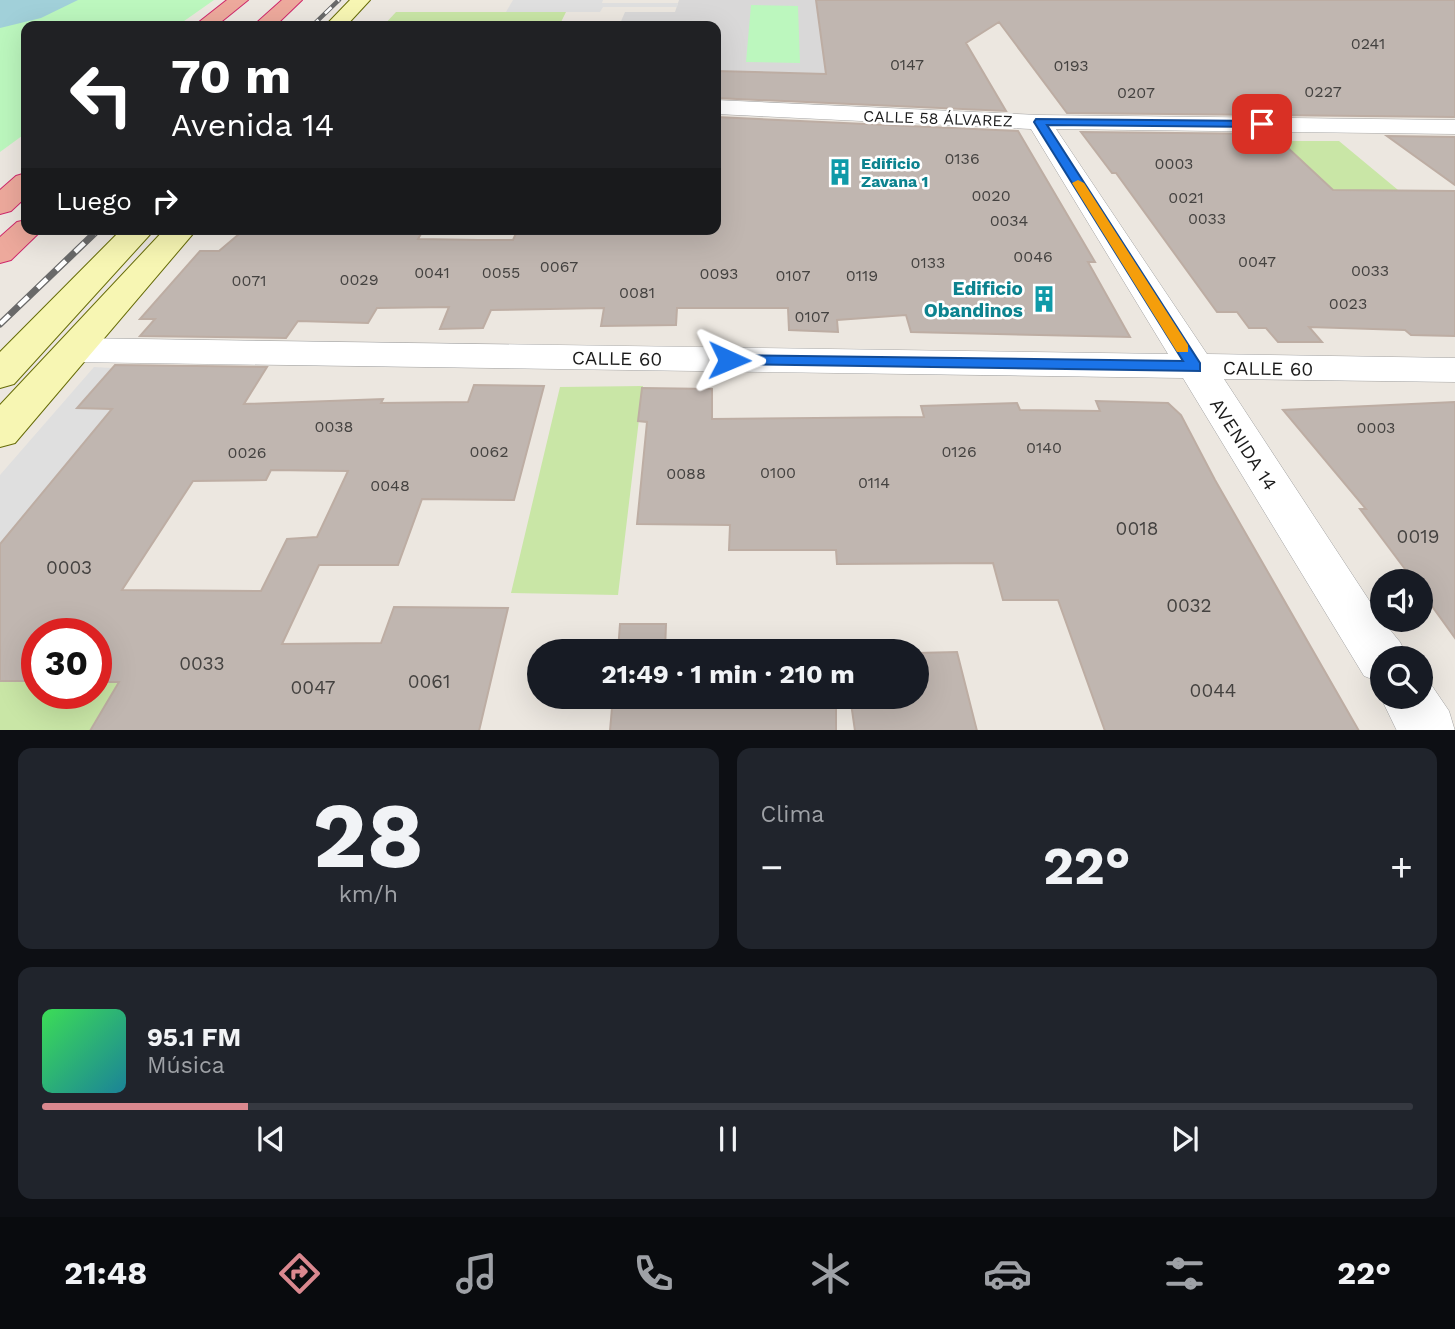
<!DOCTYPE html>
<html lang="es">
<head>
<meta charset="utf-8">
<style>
  :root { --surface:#171b24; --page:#20242c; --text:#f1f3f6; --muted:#9ea1a6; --line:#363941; --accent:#da888f }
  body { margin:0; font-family:"Work Sans",sans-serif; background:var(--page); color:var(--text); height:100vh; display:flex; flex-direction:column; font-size:26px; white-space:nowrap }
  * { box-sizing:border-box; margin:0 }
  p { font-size:23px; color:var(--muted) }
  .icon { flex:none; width:38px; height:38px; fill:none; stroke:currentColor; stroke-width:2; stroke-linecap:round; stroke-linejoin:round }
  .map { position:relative; height:730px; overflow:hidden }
  .sheet { display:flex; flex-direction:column; gap:18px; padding:18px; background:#0d0f14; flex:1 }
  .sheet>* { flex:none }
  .guide { position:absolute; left:21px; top:21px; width:700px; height:214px; border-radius:14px; box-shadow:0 7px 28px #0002; background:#202124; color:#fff; overflow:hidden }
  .controls { position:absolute; left:1370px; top:569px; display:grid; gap:14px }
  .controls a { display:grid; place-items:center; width:63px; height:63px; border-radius:50%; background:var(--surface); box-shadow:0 7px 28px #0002; font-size:35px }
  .speed { position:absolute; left:21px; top:618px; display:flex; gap:14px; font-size:35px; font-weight:700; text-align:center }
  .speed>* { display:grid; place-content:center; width:91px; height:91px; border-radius:50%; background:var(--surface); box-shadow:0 7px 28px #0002; line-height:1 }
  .speed .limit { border:10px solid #d22; background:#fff; color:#111 }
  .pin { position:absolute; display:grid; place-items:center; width:60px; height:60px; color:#fff; margin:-30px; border-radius:14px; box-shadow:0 4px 10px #0006 }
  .me { position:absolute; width:77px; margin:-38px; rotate:91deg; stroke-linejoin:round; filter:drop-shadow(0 0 5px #0008) }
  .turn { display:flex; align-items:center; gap:24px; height:147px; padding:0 35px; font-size:32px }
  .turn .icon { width:91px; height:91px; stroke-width:2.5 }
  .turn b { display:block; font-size:49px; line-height:60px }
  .then { display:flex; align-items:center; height:66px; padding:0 35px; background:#0003; gap:14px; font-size:26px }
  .big { font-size:52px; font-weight:700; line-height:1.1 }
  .sheet .tile { flex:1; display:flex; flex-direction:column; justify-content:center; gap:10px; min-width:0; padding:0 24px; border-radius:14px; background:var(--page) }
  .sheet .dial { align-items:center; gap:0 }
  .dial b { font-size:91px; line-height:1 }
  .song { display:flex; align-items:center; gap:21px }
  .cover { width:84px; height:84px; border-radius:10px; background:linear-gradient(135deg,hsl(130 70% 55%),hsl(190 70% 35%)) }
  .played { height:7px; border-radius:4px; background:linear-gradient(90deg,var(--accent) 15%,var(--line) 15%) }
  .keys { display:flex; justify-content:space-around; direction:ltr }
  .heat { display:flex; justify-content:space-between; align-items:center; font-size:38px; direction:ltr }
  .sheet .tiles { flex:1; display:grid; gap:18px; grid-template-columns:1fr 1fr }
  .tile:last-child { grid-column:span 2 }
  .trip { position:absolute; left:527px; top:639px; width:402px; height:70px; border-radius:35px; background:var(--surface); box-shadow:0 7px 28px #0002; font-weight:700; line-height:70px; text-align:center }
  .tab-bar { display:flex; height:112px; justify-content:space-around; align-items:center; background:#090b0e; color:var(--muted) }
  .tab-bar .icon { width:49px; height:49px }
  .tab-bar .selected { color:var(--accent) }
  .tab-bar b { font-size:32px; color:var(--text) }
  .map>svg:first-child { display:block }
  .residential { fill:#d9d8d8 }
  .grass { fill:#c9e6a6 }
  .park { fill:#bcf7be }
  .parking { fill:#dfdfdf }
  .water { fill:#a1d0d9 }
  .building { fill:#c0b6b0; stroke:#bdada3; stroke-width:2; fill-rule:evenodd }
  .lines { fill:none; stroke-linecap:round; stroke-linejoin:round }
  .minor-casing { stroke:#a2a2a2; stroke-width:1 }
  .secondary-casing { stroke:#676c08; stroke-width:2 }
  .trunk-casing { stroke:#cf286b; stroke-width:2 }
  .minor { fill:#fff; fill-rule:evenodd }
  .secondary { fill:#f7f6b3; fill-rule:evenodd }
  .trunk { fill:#eda99c; fill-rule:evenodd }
  .rail-far1-casing { stroke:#696969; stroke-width:4.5 }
  .rail-casing { stroke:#696969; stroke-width:7 }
  .rail-far1 { stroke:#fff; stroke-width:2.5; stroke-dasharray:9; stroke-linecap:butt }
  .rail { stroke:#fff; stroke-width:4.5; stroke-dasharray:13; stroke-linecap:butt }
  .route { fill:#1a73e8; stroke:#114b97; stroke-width:2 }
  .slow { fill:#f59e0b }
  .labels { text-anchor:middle; stroke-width:5; stroke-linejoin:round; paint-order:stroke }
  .number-label { font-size:16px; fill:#444240 }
  .far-street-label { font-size:16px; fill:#1b1b1b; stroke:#fff }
  .far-culture-label { font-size:16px; font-weight:bold; fill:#0d838f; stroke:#fff; text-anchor:start }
  .culture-label { font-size:19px; font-weight:bold; fill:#0d838f; stroke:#fff; text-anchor:end }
  .street-label { font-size:19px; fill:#1b1b1b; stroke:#fff }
  .near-number-label { font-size:19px; fill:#444240 }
</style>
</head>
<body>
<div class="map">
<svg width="1455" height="731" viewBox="0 0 1455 731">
  <rect width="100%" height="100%" fill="#ece7e0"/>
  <!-- residential -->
  <path class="residential" d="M679,0H858L887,105L716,95V26H619L625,12H675Z"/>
  <!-- grass -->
  <path class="grass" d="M396,12H566L559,26H383Z
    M1280,141H1339L1439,224L1369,223Z
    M643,386L618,595L511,593L560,387Z
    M0,681H37V693H96V682H119L90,730L0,731Z"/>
  <!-- park -->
  <path class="park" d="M0,0H214L177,26H26V133L0,152Z
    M751,5L798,6L800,63L746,62Z"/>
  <!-- parking -->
  <path class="parking" d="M513,0H603L602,3H678L677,7H603L600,12H506Z
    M94,367L112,368L78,408L112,409L0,544V475Z"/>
  <!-- water -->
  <path class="water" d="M0,0H78L41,18L0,28Z"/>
  <!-- building -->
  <path class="building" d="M816,0H1455V117L1067,113L999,22L966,43L1006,111L716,98V71L826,74Z
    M716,117L1018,131L1095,262H1088L1130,337L911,332L906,315L837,320L838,332L789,330L788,308H677L676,325L601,326L604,308L491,310L483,328L440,329L449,307L377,308L368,323L298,321L286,338L140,336L155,319H140L200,251H219L245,229H424L418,239L479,240H513L518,229H716Z
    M1081,132L1273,134L1333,190L1455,191V336L1411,335L1405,330L1309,327L1322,342H1278L1266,328H1249L1237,312H1217L1116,173H1112Z
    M1387,136L1455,137V185Z
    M115,365L267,367L244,404L383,399L381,403L468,402L474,385L544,386L514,500L422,499L398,565H319L282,644L381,643L394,607L508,608L479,731H90L119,682H96V634H37V681H0V544L112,409L77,408ZM271,470L348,471L317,537L287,539L261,591L122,590L193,481L266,480Z
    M642,388L712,389V419L924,417L921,406L1017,403L1020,410L1100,411L1096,401L1168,403L1181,415L1215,480L1359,731H1105L1058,600H1003L993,563L837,564L836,550H729L730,525L637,524L647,422L638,421Z
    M1455,402V638L1421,591V581H1414L1360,509H1366L1283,410Z
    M620,624H666L665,651H618Z
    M957,652L977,731H855L850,696H917V653Z
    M613,696L836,700V731H610Z"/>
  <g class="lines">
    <defs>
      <path id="minor" d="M716,100L1039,115L1455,120V134L1056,129L1207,354L1455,358V382L1224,379L1382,620L1400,642L1408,658H1382V683L1364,676L1183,378L73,362L60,358L55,350L60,342L73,338L1168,354L1031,129L716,114Z
        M1421,675L1426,677L1449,711L1455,731H1397L1380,696L1382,690V696H1421Z"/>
      <path id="secondary" d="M350,0H370L346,26H325Z
        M122,229H155L14,384L0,388V352Z
        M165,229H197L15,443L0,447V405Z"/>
      <path id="trunk" d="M227,0H248L216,26H194Z
        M282,0H302L275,26H253Z
        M26,173V197L11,211L0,214V190L16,176Z
        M26,220V229H43L11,260L0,263V237L17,222Z"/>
    </defs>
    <!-- minor casing -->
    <use href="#minor" class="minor-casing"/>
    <!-- secondary casing -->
    <use href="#secondary" class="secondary-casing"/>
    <!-- trunk casing -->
    <use href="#trunk" class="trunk-casing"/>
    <!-- minor -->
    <use href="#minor" class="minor"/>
    <!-- secondary -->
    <use href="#secondary" class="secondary"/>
    <!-- trunk -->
    <use href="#trunk" class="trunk"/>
    <defs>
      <path id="rail-far1" d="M312,26L339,0"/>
      <path id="rail" d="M0,324L99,229"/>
    </defs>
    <!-- rail-far1 casing -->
    <use href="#rail-far1" class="rail-far1-casing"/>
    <!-- rail casing -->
    <use href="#rail" class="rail-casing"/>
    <!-- rail-far1 -->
    <use href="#rail-far1" class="rail-far1"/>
    <!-- rail -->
    <use href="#rail" class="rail"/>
  </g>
  <!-- route -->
  <path class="route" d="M1036,119L1262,121L1267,124L1262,127L1047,125L1200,363V371L724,364L721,360L729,355L1183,361L1034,122Z"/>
  <!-- slow -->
  <path class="slow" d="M1078,180L1084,183L1188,345V352H1177L1072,183Z"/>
  <!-- icons -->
  <defs>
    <symbol id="building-bare" viewBox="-9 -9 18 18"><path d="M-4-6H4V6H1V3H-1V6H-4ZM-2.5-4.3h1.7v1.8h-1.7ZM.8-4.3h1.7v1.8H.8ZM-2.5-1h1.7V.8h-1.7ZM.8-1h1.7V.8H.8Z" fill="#0f9aa8" stroke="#fff" stroke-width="2.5" paint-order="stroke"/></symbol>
  </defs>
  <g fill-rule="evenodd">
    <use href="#building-bare" x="821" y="153" width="38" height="38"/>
    <use href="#building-bare" x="1025" y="280" width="38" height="38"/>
  </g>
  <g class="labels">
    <!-- number labels -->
    <g class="number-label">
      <text x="1368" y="49">0241</text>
      <text x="907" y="70">0147</text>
      <text x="1071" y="71">0193</text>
      <text x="1323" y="97">0227</text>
      <text x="1136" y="98">0207</text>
      <text x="962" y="164">0136</text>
      <text x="1174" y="169">0003</text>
      <text x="991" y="201">0020</text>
      <text x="1186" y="203">0021</text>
      <text x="1207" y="224">0033</text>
      <text x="1009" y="226">0034</text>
      <text x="1033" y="262">0046</text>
      <text x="1257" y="267">0047</text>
      <text x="928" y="268">0133</text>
      <text x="559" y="272">0067</text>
      <text x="1370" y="276">0033</text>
      <text x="432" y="278">0041</text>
      <text x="501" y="278">0055</text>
      <text x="719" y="279">0093</text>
      <text x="793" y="281">0107</text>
      <text x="862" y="281">0119</text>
      <text x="359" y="285">0029</text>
      <text x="249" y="286">0071</text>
      <text x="637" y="298">0081</text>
      <text x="1348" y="309">0023</text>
      <text x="812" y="322">0107</text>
      <text x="334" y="432">0038</text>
      <text x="1376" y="433">0003</text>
      <text x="1044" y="453">0140</text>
      <text x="489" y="457">0062</text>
      <text x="959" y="457">0126</text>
      <text x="247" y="458">0026</text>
      <text x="778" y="478">0100</text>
      <text x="686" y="479">0088</text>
      <text x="874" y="488">0114</text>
      <text x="390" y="491">0048</text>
    </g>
    <!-- far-street labels -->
    <g class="far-street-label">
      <text transform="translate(938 118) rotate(2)" y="6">CALLE 58 ÁLVAREZ</text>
    </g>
    <!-- far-culture labels -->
    <g class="far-culture-label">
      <text x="861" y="169">Edificio<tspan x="861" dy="18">Zavana 1</tspan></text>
    </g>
    <!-- culture labels -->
    <g class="culture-label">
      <text x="1023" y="295">Edificio<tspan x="1023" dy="22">Obandinos</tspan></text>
    </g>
    <!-- street labels -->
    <g class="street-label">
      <text transform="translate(617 358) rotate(1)" y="7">CALLE 60</text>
      <text transform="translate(1268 368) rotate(1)" y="7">CALLE 60</text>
      <text transform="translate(1244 444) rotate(57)" y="7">AVENIDA 14</text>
    </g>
    <!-- near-number labels -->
    <g class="near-number-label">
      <text x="1137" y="535">0018</text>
      <text x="1418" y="543">0019</text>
      <text x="69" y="574">0003</text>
      <text x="1189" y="612">0032</text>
      <text x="202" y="670">0033</text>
      <text x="429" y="688">0061</text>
      <text x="313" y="694">0047</text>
      <text x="1213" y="697">0044</text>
    </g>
  </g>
</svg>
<div class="controls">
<a><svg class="icon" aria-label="sound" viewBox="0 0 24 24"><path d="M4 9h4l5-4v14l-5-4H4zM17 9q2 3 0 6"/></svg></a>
<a><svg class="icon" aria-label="search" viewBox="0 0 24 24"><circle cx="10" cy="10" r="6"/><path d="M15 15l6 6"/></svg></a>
</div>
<div class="speed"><div class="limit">30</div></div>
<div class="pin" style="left:1262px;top:124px;background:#d93025"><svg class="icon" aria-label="arrive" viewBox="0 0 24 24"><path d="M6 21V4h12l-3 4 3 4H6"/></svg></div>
<svg class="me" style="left:729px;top:360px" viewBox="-20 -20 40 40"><path d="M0-17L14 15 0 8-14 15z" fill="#1a73e8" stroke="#fff" stroke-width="4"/></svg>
<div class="trip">21:49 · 1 min · 210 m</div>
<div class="guide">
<div class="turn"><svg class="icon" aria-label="left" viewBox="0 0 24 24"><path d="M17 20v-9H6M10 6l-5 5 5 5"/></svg><div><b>70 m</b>Avenida 14</div></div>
<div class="then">Luego<svg class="icon" aria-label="right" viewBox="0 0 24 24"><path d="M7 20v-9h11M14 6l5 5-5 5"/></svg></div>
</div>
</div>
<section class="sheet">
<div class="tiles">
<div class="tile dial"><b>28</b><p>km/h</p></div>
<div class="tile"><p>Clima</p>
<div class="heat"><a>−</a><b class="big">22°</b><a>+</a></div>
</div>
<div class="tile">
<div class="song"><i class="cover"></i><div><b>95.1 FM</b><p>Música</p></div></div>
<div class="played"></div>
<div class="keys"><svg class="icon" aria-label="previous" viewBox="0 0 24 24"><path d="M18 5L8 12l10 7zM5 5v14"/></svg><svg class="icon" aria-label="pause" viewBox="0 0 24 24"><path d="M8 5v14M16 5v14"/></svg><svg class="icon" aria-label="next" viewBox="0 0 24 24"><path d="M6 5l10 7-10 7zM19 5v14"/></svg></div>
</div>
</div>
</section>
<nav class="tab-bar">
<b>21:48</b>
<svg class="icon selected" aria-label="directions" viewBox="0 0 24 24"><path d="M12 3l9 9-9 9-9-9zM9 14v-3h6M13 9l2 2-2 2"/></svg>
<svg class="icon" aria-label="music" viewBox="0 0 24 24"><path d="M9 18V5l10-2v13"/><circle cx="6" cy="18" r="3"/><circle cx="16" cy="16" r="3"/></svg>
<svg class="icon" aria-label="phone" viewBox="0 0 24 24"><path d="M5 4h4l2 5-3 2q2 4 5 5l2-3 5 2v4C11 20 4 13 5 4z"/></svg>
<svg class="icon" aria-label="climate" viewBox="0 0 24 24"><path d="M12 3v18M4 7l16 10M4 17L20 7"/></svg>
<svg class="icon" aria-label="car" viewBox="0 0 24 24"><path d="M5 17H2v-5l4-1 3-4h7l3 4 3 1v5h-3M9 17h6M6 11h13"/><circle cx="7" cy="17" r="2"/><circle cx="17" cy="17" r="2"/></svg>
<svg class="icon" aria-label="filters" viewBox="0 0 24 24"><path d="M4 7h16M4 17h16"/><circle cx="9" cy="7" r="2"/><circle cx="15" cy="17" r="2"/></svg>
<b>22°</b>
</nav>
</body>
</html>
